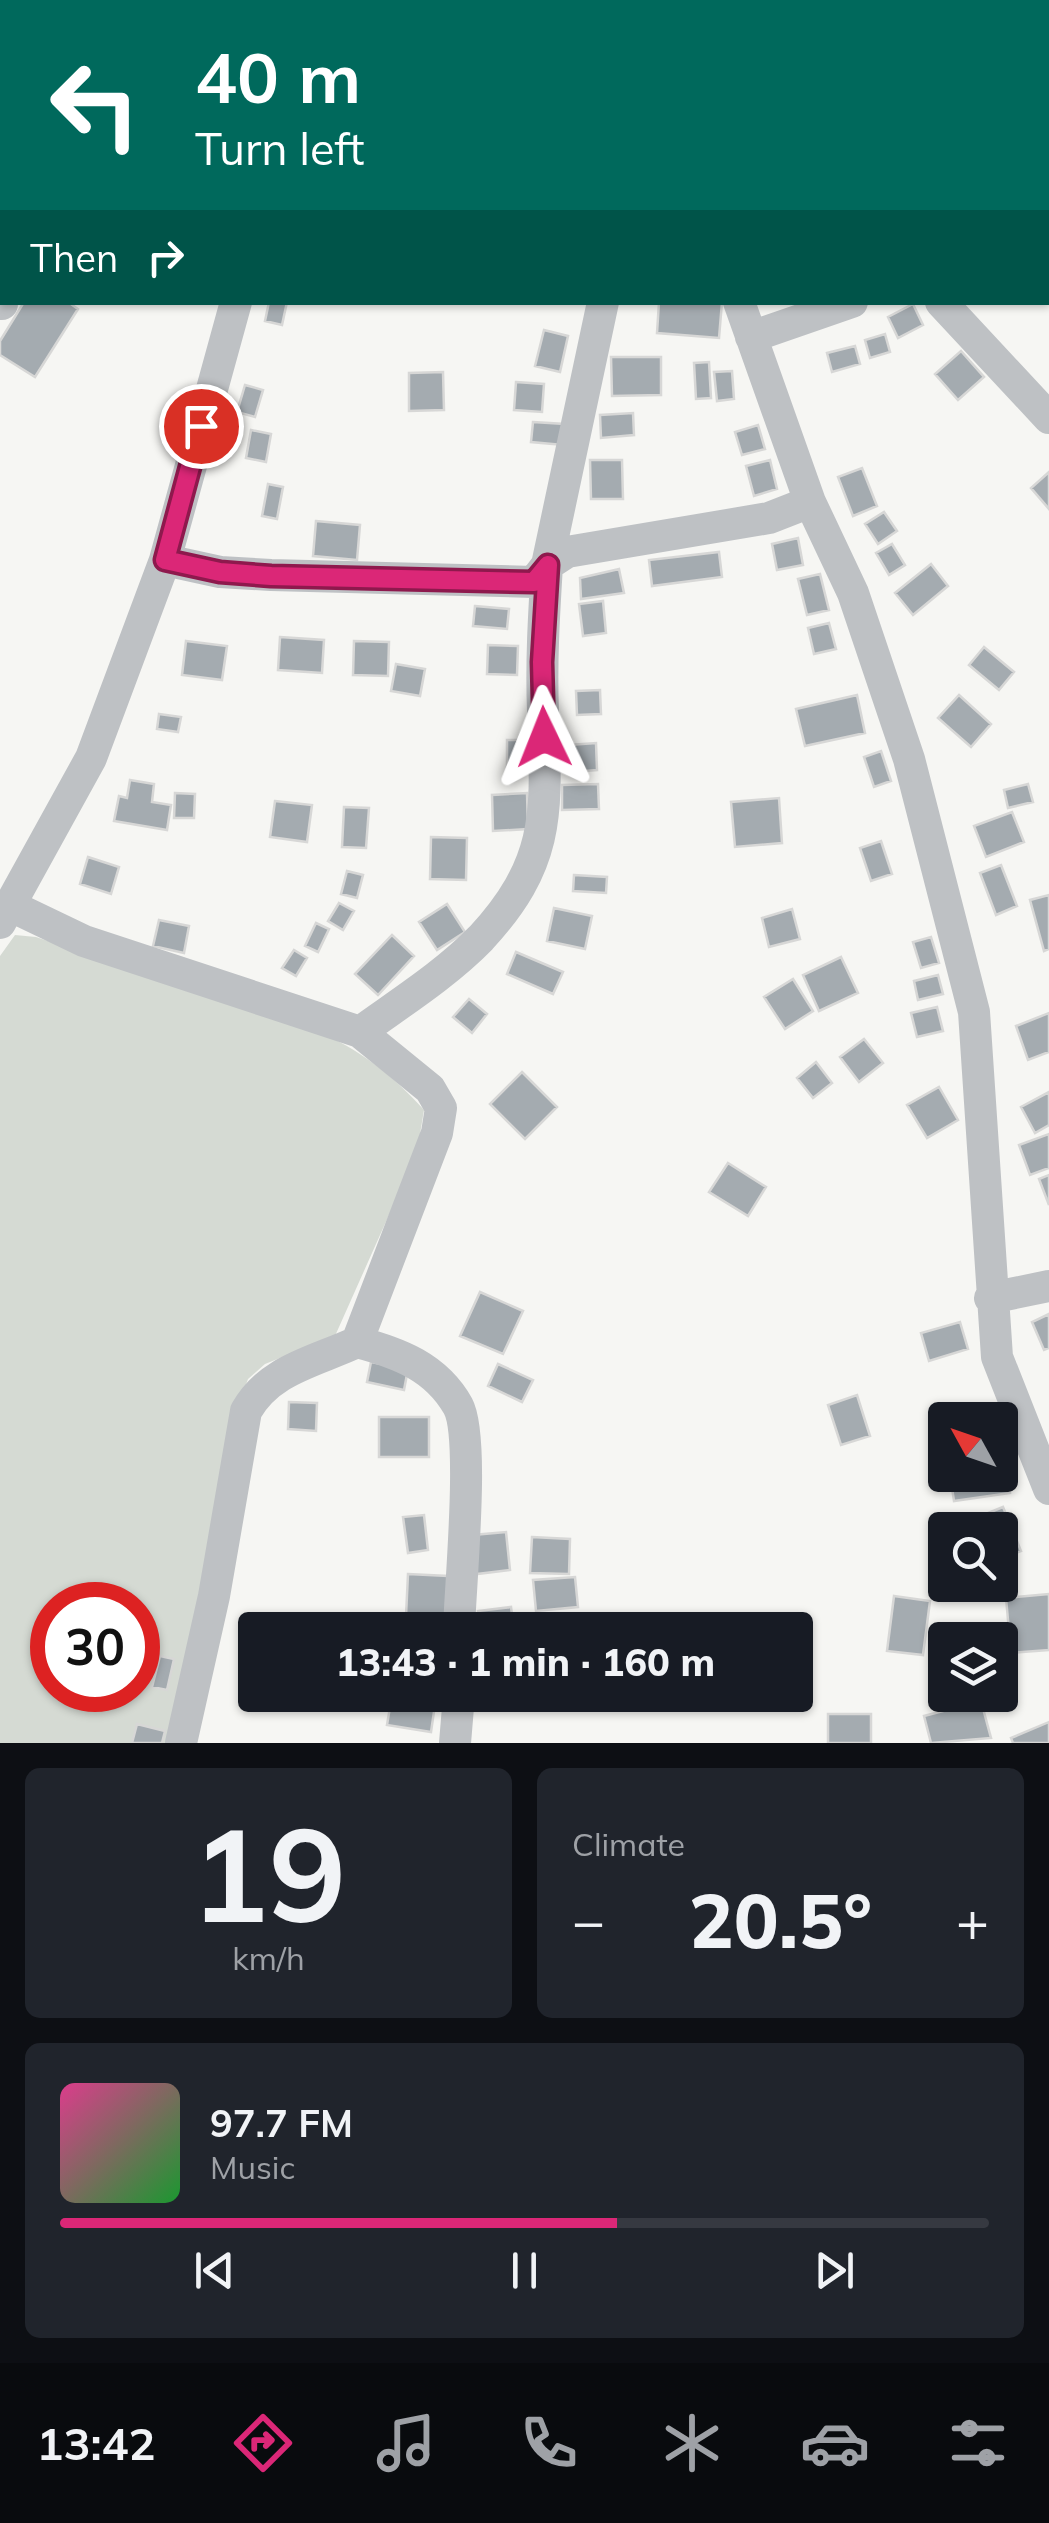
<!DOCTYPE html>
<html lang="en">
<head>
<meta charset="utf-8">
<style>
  :root { --surface:#171b24; --page:#20242c; --text:#f1f3f6; --muted:#9ea1a6; --line:#363941; --accent:#db2777 }
  body { margin:0; font-family:Mulish,sans-serif; background:var(--page); color:var(--text); height:100vh; display:flex; flex-direction:column; font-size:38px; white-space:nowrap }
  * { box-sizing:border-box; margin:0 }
  p { font-size:32px; color:var(--muted) }
  .icon { flex:none; width:55px; height:55px; fill:none; stroke:currentColor; stroke-width:2; stroke-linecap:round; stroke-linejoin:round }
  .map { position:relative; height:1743px; overflow:hidden }
  .sheet { display:flex; flex-direction:column; gap:25px; padding:25px; background:#0d0f14; flex:1 }
  .sheet>* { flex:none }
  .top-card { position:absolute; left:0px; top:0px; width:1050px; height:305px; box-shadow:0 2px 8px #0004; background:#00695c; color:#fff; overflow:hidden }
  .needle { width:65px; rotate:310deg }
  .fabs { position:absolute; left:928px; top:1402px; display:grid; gap:20px }
  .fabs a { display:grid; place-items:center; width:90px; height:90px; border-radius:10px; background:var(--surface); box-shadow:0 2px 8px #0004; font-size:50px }
  .speed { position:absolute; left:30px; top:1582px; display:flex; gap:20px; font-size:50px; font-weight:700; text-align:center }
  .speed>* { display:grid; place-content:center; width:130px; height:130px; border-radius:50%; background:var(--surface); box-shadow:0 2px 8px #0004; line-height:1 }
  .speed .limit { border:15px solid #d22; background:#fff; color:#111 }
  .pin { position:absolute; display:grid; place-items:center; width:85px; height:85px; color:#fff; margin:-42px; border:5px solid #fff; border-radius:50%; box-shadow:0 2px 10px #0007 }
  .me { position:absolute; width:110px; margin:-55px; rotate:358deg; stroke-linejoin:round; filter:drop-shadow(0 0 8px #0008) }
  .turn { display:flex; align-items:center; gap:35px; height:210px; padding:0 30px; font-size:45px }
  .turn .icon { width:130px; height:130px; stroke-width:2.5 }
  .turn b { display:block; font-size:70px; line-height:85px }
  .then { display:flex; align-items:center; height:95px; padding:0 30px; background:#0003; gap:20px; font-size:38px }
  .big { font-size:75px; font-weight:800; line-height:1.1 }
  .sheet .widget { flex:1; display:flex; flex-direction:column; justify-content:center; gap:15px; min-width:0; padding:0 35px; border-radius:15px; background:var(--page) }
  .sheet .dial { align-items:center; gap:0 }
  .dial b { font-size:130px; line-height:1 }
  .song { display:flex; align-items:center; gap:30px }
  .cover { width:120px; height:120px; border-radius:15px; background:linear-gradient(135deg,hsl(330 70% 55%),hsl(130 70% 35%)) }
  .played { height:10px; border-radius:5px; background:linear-gradient(90deg,var(--accent) 60%,var(--line) 60%) }
  .keys { display:flex; justify-content:space-around; direction:ltr }
  .heat { display:flex; justify-content:space-between; align-items:center; font-size:55px; direction:ltr }
  .sheet .tiles { flex:1; display:grid; gap:25px; grid-template-columns:1fr 1fr }
  .widget:last-child { grid-column:span 2 }
  .trip { position:absolute; left:238px; top:1612px; width:575px; height:100px; border-radius:10px; background:var(--surface); box-shadow:0 2px 8px #0004; font-weight:800; line-height:100px; text-align:center }
  .tabs { display:flex; height:160px; justify-content:space-around; align-items:center; background:#090b0e; color:var(--muted) }
  .tabs .icon { width:70px; height:70px }
  .tabs .current { color:var(--accent) }
  .tabs b { font-size:45px; color:var(--text) }
  .map>svg:first-child { display:block }
  .green { fill:#d5dad3; fill-rule:evenodd }
  .building { fill:#a4abb0; stroke:#d7d7d6; stroke-width:2.5 }
  .lines { fill:none; stroke-linecap:round; stroke-linejoin:round }
  .minor { stroke:#bec1c4; stroke-width:32 }
  .route-casing { stroke:#8e194d; stroke-width:25 }
  .route { stroke:#db2777; stroke-width:18 }
</style>
</head>
<body>
<div class="map">
<svg width="1049" height="1743" viewBox="0 0 1049 1743">
  <rect width="100%" height="100%" fill="#f6f6f3"/>
  <!-- green -->
  <path class="green" d="M0,0H320L319,2Z
    M15,935L36,937L325,1035C365,1053 395,1078 424,1110L417,1152L335,1336L265,1364L248,1379L231,1427L170,1743H0V956ZM52,1605H138V1690H52Z"/>
  <!-- building -->
  <path class="building" d="M24,302H68L78,309L35,377L0,355V341Z
    M269,302H287L282,325L265,321Z
    M659,302H722L719,338L657,333Z
    M913,304L923,325L898,338L888,317Z
    M544,330L568,336L560,372L535,366Z
    M885,334L890,352L870,358L865,340Z
    M855,346L860,364L832,372L827,353Z
    M961,351L984,377L958,400L935,374Z
    M611,357H661V395L612,396Z
    M709,362L711,398L696,399L694,363Z
    M732,371L734,399L717,401L714,372Z
    M443,372L444,410L409,411V373Z
    M516,382L544,384L542,412L514,410Z
    M245,385L263,390L255,417L237,412Z
    M633,413L634,435L601,438L600,415Z
    M533,422L565,424L563,445L531,442Z
    M758,425L765,449L742,455L735,432Z
    M251,430L271,434L266,462L246,458Z
    M590,460H622L623,499H591Z
    M770,460L777,489L754,496L746,466Z
    M862,468L877,506L853,516L838,477Z
    M1049,472V509L1031,488Z
    M268,484L283,487L277,519L262,516Z
    M884,512L897,531L878,544L865,524Z
    M316,521L360,525L357,560L313,556Z
    M798,538L803,565L777,570L772,544Z
    M892,544L905,565L889,575L876,553Z
    M719,552L722,577L652,586L649,560Z
    M931,564L948,586L913,615L895,593Z
    M619,569L624,593L581,599L580,578Z
    M820,574L829,610L807,615L798,579Z
    M603,601L606,633L583,636L579,604Z
    M475,606L509,609L507,629L473,626Z
    M829,623L836,649L814,654L808,628Z
    M280,637L324,640L322,673L278,670Z
    M186,641L227,646L222,680L182,675Z
    M354,641L389,642L388,676L353,675Z
    M488,645L518,646L517,675L487,674Z
    M984,647L1014,672L999,690L969,665Z
    M396,664L425,669L420,696L391,691Z
    M600,690L601,714L577,715L576,691Z
    M857,695L865,733L805,746L796,709Z
    M959,695L991,724L971,747L938,718Z
    M159,714L181,717L178,732L157,729Z
    M507,740H531V769H507Z
    M596,743L597,770L571,772L569,745Z
    M881,751L891,781L874,787L864,757Z
    M130,780L154,784L152,802L171,805L167,830L114,821L119,796L127,798Z
    M598,784L599,809L562,810V785Z
    M1028,784L1033,802L1008,808L1004,790Z
    M175,793L195,794L194,818H174Z
    M527,793L528,829L493,831L492,795Z
    M779,798L782,843L735,847L731,802Z
    M275,801L312,805L307,842L270,837Z
    M344,807L369,808L366,848L342,847Z
    M1012,812L1024,842L986,857L974,826Z
    M431,837L467,838L466,880L430,879Z
    M881,841L892,874L871,881L860,848Z
    M88,857L119,867L111,894L80,884Z
    M1001,865L1017,906L996,915L980,873Z
    M347,871L363,875L357,898L341,894Z
    M574,875L607,877L606,893L573,891Z
    M1049,895V949L1044,951L1030,900Z
    M339,903L354,911L343,930L328,921Z
    M447,904L465,932L437,950L419,922Z
    M554,908L592,916L585,949L547,941Z
    M792,909L800,939L769,947L762,918Z
    M159,920L189,926L184,953L153,946Z
    M316,923L329,929L318,952L305,946Z
    M392,935L414,956L378,995L355,974Z
    M931,937L939,963L921,968L913,942Z
    M294,950L307,958L296,976L282,968Z
    M516,952L563,972L553,994L507,974Z
    M841,957L858,993L819,1011L803,975Z
    M938,975L943,994L918,1000L914,981Z
    M793,979L813,1011L785,1029L764,997Z
    M469,999L487,1014L472,1033L453,1017Z
    M937,1007L943,1031L917,1037L911,1013Z
    M1049,1013V1052L1028,1060L1016,1026Z
    M864,1039L883,1063L859,1082L840,1057Z
    M816,1062L832,1083L813,1098L797,1078Z
    M522,1072L557,1107L525,1139L490,1104Z
    M939,1087L958,1120L927,1138L907,1105Z
    M1049,1092V1125L1035,1133L1021,1107Z
    M1049,1134V1168L1030,1175L1019,1145Z
    M728,1163L766,1187L748,1216L709,1192Z
    M1049,1175V1205L1039,1179Z
    M480,1292L523,1311L503,1354L460,1336Z
    M1049,1314V1348L1044,1350L1032,1322Z
    M960,1322L968,1349L929,1361L921,1333Z
    M371,1362L408,1369L404,1390L367,1382Z
    M498,1364L533,1380L522,1402L488,1386Z
    M857,1395L870,1436L841,1445L828,1405Z
    M289,1402L317,1403L316,1431L288,1429Z
    M379,1417H429V1457H379Z
    M1005,1458L1010,1493L954,1501L950,1475H1000V1459Z
    M1003,1507L1021,1551L1000,1559V1530H963L961,1524Z
    M424,1515L428,1550L408,1553L403,1517Z
    M506,1532L510,1570L477,1574L473,1535Z
    M532,1537L570,1539L569,1574L530,1573Z
    M408,1574L448,1576L446,1618L406,1616Z
    M575,1577L578,1607L536,1611L533,1580Z
    M1049,1594V1650L1011,1653L1006,1598Z
    M894,1596L930,1601L923,1655L887,1651Z
    M511,1607L514,1630H480L478,1611Z
    M160,1656L174,1659L167,1690L152,1687Z
    M392,1695L436,1698L431,1732L387,1725Z
    M981,1701L991,1738L931,1743L924,1716Z
    M828,1714H871V1743H828Z
    M1049,1722V1743H1013L1011,1738Z
    M137,1724L165,1731L162,1743H132Z"/>
  <g class="lines">
    <!-- minor -->
    <path class="minor" d="M679,0V2
      M353,2L354,0
      M0,302L2,304
      M739,302L810,502L853,593L909,759L974,1012L997,1357L1049,1489
      M941,302L1049,418
      M751,337L852,302
      M165,560L220,572L271,575L534,582L547,565L603,302
      M11,906L84,941L360,1032C400,1003 446,974 481,938C553,860 546,809 543,711C541,662 544,614 547,565L567,552L769,518L810,502
      M0,923L91,758L165,560L236,302
      M990,1298L1049,1286
      M357,1342C399,1353 436,1367 458,1406C475,1437 460,1587 459,1630
      M181,1743L214,1596L246,1411C270,1369 314,1362 357,1342L437,1133L441,1108L430,1089L360,1032
      M455,1743L459,1695"/>
  </g>
  <g class="lines">
    <defs>
      <path id="route" d="M201,426L165,560L220,572L271,576L534,582L548,565L542,662L544,737"/>
    </defs>
    <!-- route casing -->
    <use href="#route" class="route-casing"/>
    <!-- route -->
    <use href="#route" class="route"/>
  </g>
</svg>
<div class="fabs">
<a><svg class="needle" viewBox="-14 -14 28 28"><path d="M0-13l5 13h-10z" fill="#e53935"/><path d="M0 13l5-13h-10z" fill="#9ea1a6"/></svg></a>
<a><svg class="icon" aria-label="search" viewBox="0 0 24 24"><circle cx="10" cy="10" r="6"/><path d="M15 15l6 6"/></svg></a>
<a><svg class="icon" aria-label="layers" viewBox="0 0 24 24"><path d="M12 4l9 5-9 5-9-5zM3 14l9 5 9-5"/></svg></a>
</div>
<div class="speed"><div class="limit">30</div></div>
<div class="pin" style="left:201px;top:426px;background:#d93025"><svg class="icon" aria-label="arrive" viewBox="0 0 24 24"><path d="M6 21V4h12l-3 4 3 4H6"/></svg></div>
<svg class="me" style="left:544px;top:737px" viewBox="-20 -20 40 40"><path d="M0-17L14 15 0 8-14 15z" fill="#db2777" stroke="#fff" stroke-width="4"/></svg>
<div class="trip">13:43 · 1 min · 160 m</div>
<div class="top-card">
<div class="turn"><svg class="icon" aria-label="left" viewBox="0 0 24 24"><path d="M17 20v-9H6M10 6l-5 5 5 5"/></svg><div><b>40 m</b>Turn left</div></div>
<div class="then">Then<svg class="icon" aria-label="right" viewBox="0 0 24 24"><path d="M7 20v-9h11M14 6l5 5-5 5"/></svg></div>
</div>
</div>
<section class="sheet">
<div class="tiles">
<div class="widget dial"><b>19</b><p>km/h</p></div>
<div class="widget"><p>Climate</p>
<div class="heat"><a>−</a><b class="big">20.5°</b><a>+</a></div>
</div>
<div class="widget">
<div class="song"><i class="cover"></i><div><b>97.7 FM</b><p>Music</p></div></div>
<div class="played"></div>
<div class="keys"><svg class="icon" aria-label="previous" viewBox="0 0 24 24"><path d="M18 5L8 12l10 7zM5 5v14"/></svg><svg class="icon" aria-label="pause" viewBox="0 0 24 24"><path d="M8 5v14M16 5v14"/></svg><svg class="icon" aria-label="next" viewBox="0 0 24 24"><path d="M6 5l10 7-10 7zM19 5v14"/></svg></div>
</div>
</div>
</section>
<nav class="tabs">
<b>13:42</b>
<svg class="icon current" aria-label="directions" viewBox="0 0 24 24"><path d="M12 3l9 9-9 9-9-9zM9 14v-3h6M13 9l2 2-2 2"/></svg>
<svg class="icon" aria-label="music" viewBox="0 0 24 24"><path d="M9 18V5l10-2v13"/><circle cx="6" cy="18" r="3"/><circle cx="16" cy="16" r="3"/></svg>
<svg class="icon" aria-label="phone" viewBox="0 0 24 24"><path d="M5 4h4l2 5-3 2q2 4 5 5l2-3 5 2v4C11 20 4 13 5 4z"/></svg>
<svg class="icon" aria-label="climate" viewBox="0 0 24 24"><path d="M12 3v18M4 7l16 10M4 17L20 7"/></svg>
<svg class="icon" aria-label="car" viewBox="0 0 24 24"><path d="M5 17H2v-5l4-1 3-4h7l3 4 3 1v5h-3M9 17h6M6 11h13"/><circle cx="7" cy="17" r="2"/><circle cx="17" cy="17" r="2"/></svg>
<svg class="icon" aria-label="filters" viewBox="0 0 24 24"><path d="M4 7h16M4 17h16"/><circle cx="9" cy="7" r="2"/><circle cx="15" cy="17" r="2"/></svg>
</nav>
</body>
</html>
